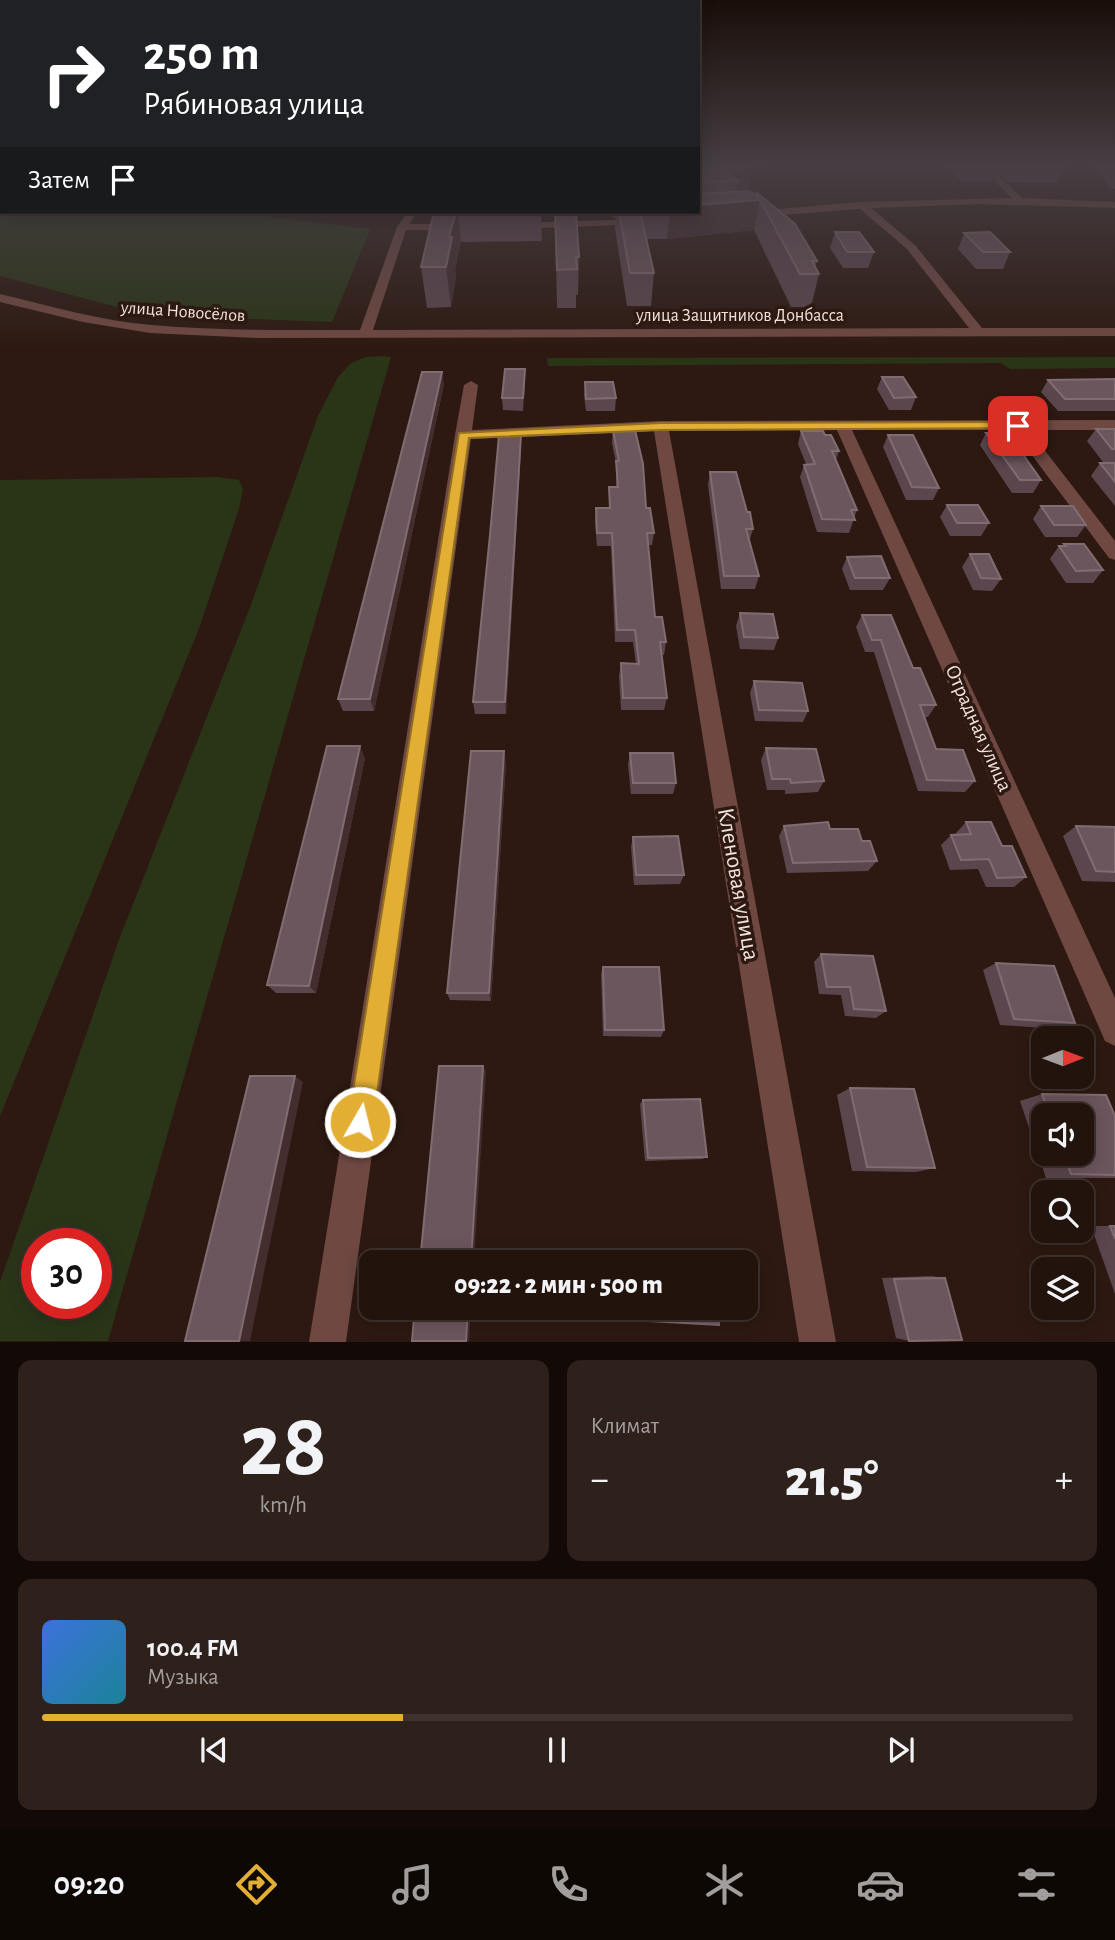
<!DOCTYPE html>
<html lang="ru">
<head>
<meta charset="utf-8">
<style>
  :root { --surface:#22130d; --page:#2e201b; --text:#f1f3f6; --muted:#a29e9d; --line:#3f322e; --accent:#e2ae34 }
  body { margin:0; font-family:"Alegreya Sans",sans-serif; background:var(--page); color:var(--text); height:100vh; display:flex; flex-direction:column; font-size:26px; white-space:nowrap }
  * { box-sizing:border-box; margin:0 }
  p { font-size:23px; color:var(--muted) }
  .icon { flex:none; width:38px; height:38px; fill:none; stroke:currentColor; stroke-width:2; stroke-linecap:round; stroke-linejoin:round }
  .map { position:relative; height:1342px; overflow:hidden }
  .side { display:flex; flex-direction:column; gap:18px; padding:18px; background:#130a07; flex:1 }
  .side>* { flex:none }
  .hud { position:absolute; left:0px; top:0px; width:700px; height:214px; box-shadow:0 4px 18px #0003,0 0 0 2px var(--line); background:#202124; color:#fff; overflow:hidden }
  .needle { width:46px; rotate:89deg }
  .buttons { position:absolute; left:1031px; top:1026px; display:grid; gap:14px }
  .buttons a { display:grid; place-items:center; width:63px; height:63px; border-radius:14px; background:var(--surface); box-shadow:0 4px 18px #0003,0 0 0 2px var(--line); font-size:35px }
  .speed { position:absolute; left:21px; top:1228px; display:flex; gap:14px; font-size:35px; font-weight:700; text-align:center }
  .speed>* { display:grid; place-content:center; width:91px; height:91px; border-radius:50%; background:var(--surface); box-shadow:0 4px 18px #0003,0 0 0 2px var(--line); line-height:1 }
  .speed .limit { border:10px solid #d22; background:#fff; color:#111 }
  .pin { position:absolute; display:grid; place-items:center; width:60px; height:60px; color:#fff; margin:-30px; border-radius:14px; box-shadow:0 4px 10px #0006 }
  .me { position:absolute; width:77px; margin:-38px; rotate:8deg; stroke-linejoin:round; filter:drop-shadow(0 0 5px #0008) }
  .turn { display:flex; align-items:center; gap:24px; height:147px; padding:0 28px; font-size:32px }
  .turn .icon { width:91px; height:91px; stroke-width:2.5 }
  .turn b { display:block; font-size:49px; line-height:60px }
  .then { display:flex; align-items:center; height:66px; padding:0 28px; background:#0003; gap:14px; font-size:26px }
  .big { font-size:52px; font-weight:800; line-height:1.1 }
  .side .tile { flex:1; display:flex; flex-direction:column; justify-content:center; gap:10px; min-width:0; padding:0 24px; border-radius:14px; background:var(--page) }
  .side .dial { align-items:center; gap:0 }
  .dial b { font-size:91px; line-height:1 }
  .song { display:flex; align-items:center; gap:21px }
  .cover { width:84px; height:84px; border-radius:10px; background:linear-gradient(135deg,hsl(220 70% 55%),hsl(190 70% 35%)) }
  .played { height:7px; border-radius:4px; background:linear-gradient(90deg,var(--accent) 35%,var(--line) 35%) }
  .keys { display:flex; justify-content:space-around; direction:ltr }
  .heat { display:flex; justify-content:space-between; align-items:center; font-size:38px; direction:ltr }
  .side .tiles { flex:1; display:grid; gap:18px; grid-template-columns:1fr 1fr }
  .tile:last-child { grid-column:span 2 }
  .trip { position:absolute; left:359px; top:1250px; width:399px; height:70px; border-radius:14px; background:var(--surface); box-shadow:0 4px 18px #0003,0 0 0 2px var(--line); font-weight:800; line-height:70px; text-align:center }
  .dock { display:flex; height:112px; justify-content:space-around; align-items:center; background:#0e0805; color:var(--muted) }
  .dock .icon { width:49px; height:49px }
  .dock .active { color:var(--accent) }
  .dock b { font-size:32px; color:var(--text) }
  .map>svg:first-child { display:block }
  .green { fill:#2a3518; fill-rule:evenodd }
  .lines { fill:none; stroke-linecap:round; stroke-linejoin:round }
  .minor { fill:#6f4842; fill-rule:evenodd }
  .wall { fill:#5c464e; fill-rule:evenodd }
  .shaded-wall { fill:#432d2f }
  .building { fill:#6c565d; stroke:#816c71; stroke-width:2 }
  .route { fill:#e2ae34; stroke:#937122; stroke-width:2 }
  .labels { text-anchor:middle; stroke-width:7; stroke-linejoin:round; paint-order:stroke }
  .far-street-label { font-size:18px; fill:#f0e1dc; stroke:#2d1911 }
  .street-label { font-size:21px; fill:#f0e1dc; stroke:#2d1911 }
  .near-street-label { font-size:24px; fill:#f0e1dc; stroke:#2d1911 }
</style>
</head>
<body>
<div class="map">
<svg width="1115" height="1342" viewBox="0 0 1115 1342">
  <rect width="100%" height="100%" fill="#2d1911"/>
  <!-- green -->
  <path class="green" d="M0,171L2,212H228L370,229L332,322L147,315L0,276Z
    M382,356L391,357L108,1341H0V1282L120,937L249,610L318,416L338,377L351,363L366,357ZM96,1244V1304H37V1244Z
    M1115,357V368L1010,369L1001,363L548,366L547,358Z
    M217,477L239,480L243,489L239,509L200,626L0,1116V480Z"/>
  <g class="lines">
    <!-- minor -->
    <path class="minor" d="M977,164H986L1022,198L1115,202V208L980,204L871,208L915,245L982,328H1115V336L257,338L150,333L83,322L0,302V294C50,306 101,321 152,325C221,331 291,330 360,330L397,227L408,212H418L409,224H459L464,227L459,230H406L373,330L969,328L907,249L860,209L754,217L749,214L754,211L861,202L1012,198Z
      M641,219L645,220V224L513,229L508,226L513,223Z
      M471,381L478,385L472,430L661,421L1115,420V430H1029L1115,541V560L1109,558L1013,430H852L1115,998V1046L1105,1041L837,430L669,431L836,1342H799L654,431L471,439L346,1342H309L455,435L464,385Z"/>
  </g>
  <!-- wall -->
  <path class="wall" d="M698,164H749L748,191L755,195L756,192L817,261L815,266L819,274L811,307H791L754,230L667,239H646L654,273L651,306H627L615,229L616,218H613L611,212H698Z
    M946,164H1066L1057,183L1009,182L995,170L991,181H961Z
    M1093,164H1115V189L1110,188Z
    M434,212H541L542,241L461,242L455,269L456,276L451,307L427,308L421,267Z
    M555,212H576L579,257L578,295H576V308H557Z
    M835,232L874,252L868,268H843L830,248Z
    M964,233L1010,252L1003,269H976L958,249Z
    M882,377L916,397L911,410H889L877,389Z
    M1115,379V411H1058L1041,392L1048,380Z
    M525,381L523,411L503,410L502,398Z
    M585,382L616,398L615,411H586L584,395Z
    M444,384L374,711H343L338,699Z
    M1096,429H1115V462H1103L1087,441Z
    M613,431L646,508L654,533L652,545H648L655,617L666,642L664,655H662L667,698L664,710H621L619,676L621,663L636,664L633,642H615L611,546H597L595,521L596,508H609V487H616V463L612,443Z
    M801,431L825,435L839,451L836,459L857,510L849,533L817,532L800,477L804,465L806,464L798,444Z
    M986,433L1041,480L1033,493H1012L980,445Z
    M888,435L939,488L933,500H906L883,447Z
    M521,448L506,714H475L473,702Z
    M1100,463H1115V506L1091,476Z
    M710,472L747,512L753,529L749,542L759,576L755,589H721L708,485Z
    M947,505L989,523L981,536H950L940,517Z
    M1041,506L1086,525L1077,537H1045L1033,519Z
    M1064,544L1103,570L1093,583H1066L1050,559L1059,546H1063Z
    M970,554L1001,579L992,591L973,590L962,567Z
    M847,557L890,578L883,590H850L842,569Z
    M740,613L778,638L774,650L740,649L736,626Z
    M862,615L913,668L936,705L928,717H924L936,749L975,781L965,792L918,791L874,652H865L856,627Z
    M754,681L808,711L803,722L755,721L750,693Z
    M766,748L824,781L818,792L785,794V790H767L761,760Z
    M630,753L676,783L673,794H631L628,765Z
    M365,758L316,993H276L267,985Z
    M506,762L491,1001L450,1000L447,993Z
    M966,822L1002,846L1026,877L1014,887H986L978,869L950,870L941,845L951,835H956V833Z
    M784,826L830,829L862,841L877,861L868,871L787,873L779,836Z
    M1076,826L1115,827V882L1082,881L1063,836Z
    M633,837L684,875L680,884L634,885L631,847Z
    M821,954L886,1011L876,1018L845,1016L841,995L819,994L814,962Z
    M996,963L1075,1023L1060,1029L1000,1025L983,970Z
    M603,967L664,1030L661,1037L603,1036L601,974Z
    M850,1088L935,1168L916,1172L852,1171L837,1095Z
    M1042,1094L1115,1116V1178H1046L1020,1101ZM1043,1115H1082V1153H1043Z
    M643,1100L707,1157L702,1159L645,1161L640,1104Z
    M1091,1226H1115V1294Z
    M644,1248L647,1249L714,1262H644Z
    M931,1276L945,1278L909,1341L896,1338L882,1278Z
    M645,1307H717L649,1321L646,1318Z"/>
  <!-- shaded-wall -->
  <path class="shaded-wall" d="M752,167L747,195L736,196L738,181L727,182L730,168Z
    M760,200L754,230L667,239L670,212H698V205Z
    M456,212H458L461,242L455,269L456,276L451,307L446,267L449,237Z
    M525,369V381L523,411V398Z
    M442,372L444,384L374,711L370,699Z
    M521,435V448L506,714L505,702Z
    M360,746L365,758L316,993L309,986Z
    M504,751L506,762L491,1001L489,993Z
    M483,1066L486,1071L474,1262H471Z
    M295,1076L303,1082L250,1341H239Z
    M468,1307H471L469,1341H466Z"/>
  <!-- building -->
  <path class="building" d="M698,164H717L738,181L698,183Z
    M724,164H749L752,167L730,168Z
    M750,191L759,198L756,192L795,224L817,261H812L819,274H800L760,200L698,205V194Z
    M434,212H456L449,237H452L446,267H421Z
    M555,212H576L579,257H576L577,269L557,270Z
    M619,212H640L654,273H630Z
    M835,232H859L874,252H847Z
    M990,232L1010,252H983L964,233Z
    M505,369H525L523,398H502Z
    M422,372H442L370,699H338Z
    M882,377H903L916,397L894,398Z
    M1115,379V399H1065L1048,380Z
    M585,382H613L616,398L586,399Z
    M1096,429H1115V449H1112Z
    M635,430L643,464L646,508H650L654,533H647L655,617H662L666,642H660L667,698H623L621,663L639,664L635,630H617L612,533H597L596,508H610L609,487H618L616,461H619L613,431Z
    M801,431H823L825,435H831L839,451H832L857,510H851L855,520L822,519L804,465L815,464Z
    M986,433H1008L1041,480H1020Z
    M499,435H521L505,702H473L490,535Z
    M888,435H913L939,488L912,487Z
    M1100,463H1115V482Z
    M710,472H736L747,512H750L753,529H746L759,576H724Z
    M947,505H978L989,523H957Z
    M1041,506H1073L1086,525H1054Z
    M1064,544H1084L1103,570L1076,571L1059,546H1066Z
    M970,554H989L1001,579L981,578Z
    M881,556L890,578H855L847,557Z
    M740,613L773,614L778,638L744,637Z
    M862,615H891L913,668H920L936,705H920L936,749L963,750L975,781L927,780L881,640H872Z
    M754,681L802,683L808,711L759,710Z
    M327,746H360L309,986L267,985Z
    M766,748L816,749L824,781L791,783L790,779H772Z
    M471,751H504L489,993H447Z
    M630,753H673L676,783H633Z
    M828,822L830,829H858L862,841H870L877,861L793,863L784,826Z
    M966,822H991L1002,846H1012L1026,877L997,878L989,859L961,860L951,835L971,834Z
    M1076,826L1115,827V872L1096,871Z
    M678,836L684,875H636L633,837Z
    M821,954L873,956L886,1011L854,1009L850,987H827Z
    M996,963L1054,966L1075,1023L1014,1019Z
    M603,967H659L664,1030H605Z
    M439,1066H483L471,1262H420Z
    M250,1076H295L239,1341H185Z
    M850,1088L914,1089L935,1168L867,1167Z
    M1042,1094L1106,1095L1115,1116V1175L1071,1174L1064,1153H1082V1115H1050Z
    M700,1099L707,1157L648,1158L643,1100Z
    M1110,1226H1115V1239Z
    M647,1249L713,1254L714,1262H647Z
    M945,1278L962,1340L909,1341L894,1279Z
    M415,1307H468L466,1341H412Z
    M648,1307H717L719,1325L649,1321Z"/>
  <!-- sky -->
  <linearGradient id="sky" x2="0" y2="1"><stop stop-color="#190e09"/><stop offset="0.47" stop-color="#463e43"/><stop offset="1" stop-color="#463e43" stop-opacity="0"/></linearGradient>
  <rect width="1115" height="351" fill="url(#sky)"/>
  <!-- route -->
  <path class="route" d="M1018,422L1023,423V428L661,430L469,438L373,1122L369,1130L360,1134L352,1130L348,1122L459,433L661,423Z"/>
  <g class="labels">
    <!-- far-street labels -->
    <g class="far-street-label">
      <text transform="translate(183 311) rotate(4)" y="6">улица Новосёлов</text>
      <text x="740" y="321">улица Защитников Донбасса</text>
    </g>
    <!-- street labels -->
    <g class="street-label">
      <text transform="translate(979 728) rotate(66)" y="7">Отрадная улица</text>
    </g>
    <!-- near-street labels -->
    <g class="near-street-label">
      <text transform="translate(739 884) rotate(80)" y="8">Кленовая улица</text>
    </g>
  </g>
</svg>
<div class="buttons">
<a><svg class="needle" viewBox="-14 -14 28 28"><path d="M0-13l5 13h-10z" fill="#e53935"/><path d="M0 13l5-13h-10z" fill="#a29e9d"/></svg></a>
<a><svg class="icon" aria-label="sound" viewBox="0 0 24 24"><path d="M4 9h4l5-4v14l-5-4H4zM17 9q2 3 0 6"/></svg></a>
<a><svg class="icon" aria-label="search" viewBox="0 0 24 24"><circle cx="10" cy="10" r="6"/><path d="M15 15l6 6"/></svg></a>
<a><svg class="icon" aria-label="layers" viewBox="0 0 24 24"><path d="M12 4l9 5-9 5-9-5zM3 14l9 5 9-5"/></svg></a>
</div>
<div class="speed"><div class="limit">30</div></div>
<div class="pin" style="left:1018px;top:426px;background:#d93025"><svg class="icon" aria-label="arrive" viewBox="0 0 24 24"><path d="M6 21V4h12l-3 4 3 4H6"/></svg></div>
<svg class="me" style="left:360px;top:1122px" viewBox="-20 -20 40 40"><circle r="17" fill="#e2ae34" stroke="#fff" stroke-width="3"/><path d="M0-11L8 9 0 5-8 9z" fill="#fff"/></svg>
<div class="trip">09:22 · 2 мин · 500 m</div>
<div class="hud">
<div class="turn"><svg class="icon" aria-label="right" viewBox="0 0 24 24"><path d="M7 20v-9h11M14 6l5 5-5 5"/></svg><div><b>250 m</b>Рябиновая улица</div></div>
<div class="then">Затем<svg class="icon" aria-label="arrive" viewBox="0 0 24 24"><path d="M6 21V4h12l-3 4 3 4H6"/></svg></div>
</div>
</div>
<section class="side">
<div class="tiles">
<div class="tile dial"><b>28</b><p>km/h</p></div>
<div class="tile"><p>Климат</p>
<div class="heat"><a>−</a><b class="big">21.5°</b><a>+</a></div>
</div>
<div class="tile">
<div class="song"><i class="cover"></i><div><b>100.4 FM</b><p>Музыка</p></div></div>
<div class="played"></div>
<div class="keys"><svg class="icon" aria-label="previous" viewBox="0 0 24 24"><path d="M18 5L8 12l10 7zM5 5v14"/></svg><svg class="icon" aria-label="pause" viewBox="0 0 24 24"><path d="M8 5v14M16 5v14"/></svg><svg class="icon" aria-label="next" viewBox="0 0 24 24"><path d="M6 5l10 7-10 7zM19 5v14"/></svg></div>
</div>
</div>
</section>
<nav class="dock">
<b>09:20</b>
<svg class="icon active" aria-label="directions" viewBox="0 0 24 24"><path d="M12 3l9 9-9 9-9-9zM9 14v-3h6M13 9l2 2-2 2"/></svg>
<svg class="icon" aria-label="music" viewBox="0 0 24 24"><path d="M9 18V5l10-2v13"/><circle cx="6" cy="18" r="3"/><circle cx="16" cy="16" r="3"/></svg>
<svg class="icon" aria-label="phone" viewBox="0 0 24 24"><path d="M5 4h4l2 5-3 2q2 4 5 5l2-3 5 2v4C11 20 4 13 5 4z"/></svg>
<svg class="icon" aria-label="climate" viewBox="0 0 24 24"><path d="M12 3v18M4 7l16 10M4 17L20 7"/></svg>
<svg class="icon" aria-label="car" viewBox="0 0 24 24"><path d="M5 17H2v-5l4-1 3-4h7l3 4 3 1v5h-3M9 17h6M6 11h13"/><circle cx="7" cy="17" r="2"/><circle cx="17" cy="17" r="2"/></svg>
<svg class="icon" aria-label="filters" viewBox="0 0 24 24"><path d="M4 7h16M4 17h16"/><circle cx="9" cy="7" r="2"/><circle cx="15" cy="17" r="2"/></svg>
</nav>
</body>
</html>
